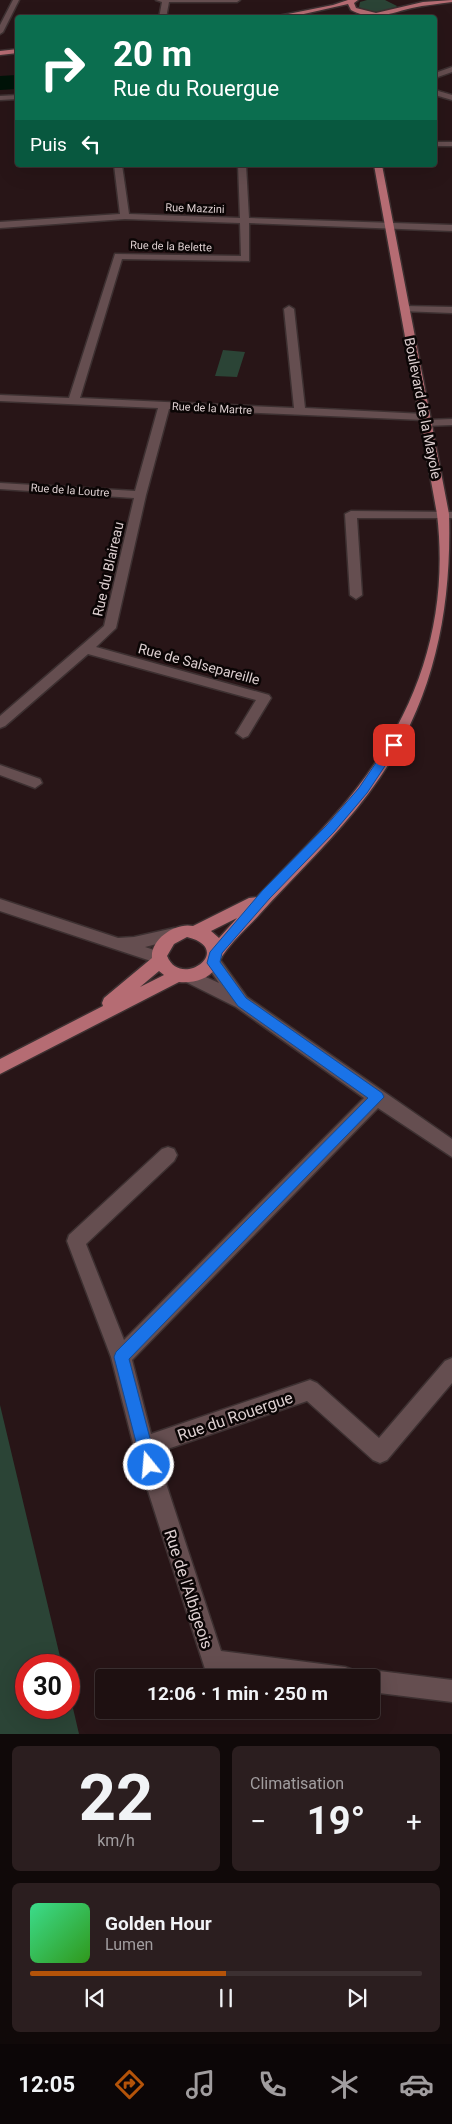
<!DOCTYPE html>
<html lang="fr">
<head>
<meta charset="utf-8">
<style>
  :root { --surface:#1e1011; --page:#2b1e1f; --text:#f1f3f6; --muted:#a19d9f; --line:#3c3031; --accent:#b45309 }
  body { margin:0; font-family:Roboto,sans-serif; background:var(--page); color:var(--text); height:100vh; display:flex; flex-direction:column; font-size:19px; white-space:nowrap }
  * { box-sizing:border-box; margin:0 }
  p { font-size:16px; color:var(--muted) }
  .icon { flex:none; width:28px; height:28px; fill:none; stroke:currentColor; stroke-width:2; stroke-linecap:round; stroke-linejoin:round }
  .map { position:relative; height:1734px; overflow:hidden }
  .panel { display:flex; flex-direction:column; gap:12px; padding:12px; background:#100909; flex:1 }
  .panel>* { flex:none }
  .top-card { position:absolute; left:15px; top:15px; width:422px; height:152px; border-radius:5px; box-shadow:0 5px 20px #0002,0 0 0 1px var(--line); background:#0b6e4f; color:#fff; overflow:hidden }
  .speed { position:absolute; left:15px; top:1654px; display:flex; gap:10px; font-size:25px; font-weight:700; text-align:center }
  .speed>* { display:grid; place-content:center; width:65px; height:65px; border-radius:50%; background:var(--surface); box-shadow:0 5px 20px #0002,0 0 0 1px var(--line); line-height:1 }
  .speed .limit { border:8px solid #d22; background:#fff; color:#111 }
  .pin { position:absolute; display:grid; place-items:center; width:42px; height:42px; color:#fff; margin:-21px; border-radius:10px; box-shadow:0 2px 8px #0006 }
  .me { position:absolute; width:55px; margin:-28px; rotate:343deg; stroke-linejoin:round; filter:drop-shadow(0 0 4px #0008) }
  .turn { display:flex; align-items:center; gap:18px; height:105px; padding:0 15px; font-size:22px }
  .turn .icon { width:65px; height:65px; stroke-width:2.5 }
  .turn b { display:block; font-size:35px; line-height:42px }
  .then { display:flex; align-items:center; height:48px; padding:0 15px; background:#0003; gap:10px; font-size:19px }
  .big { font-size:38px; font-weight:700; line-height:1.1 }
  .panel .card { flex:1; display:flex; flex-direction:column; justify-content:center; gap:8px; min-width:0; padding:0 18px; border-radius:8px; background:var(--page) }
  .panel .dial { align-items:center; gap:0 }
  .dial b { font-size:65px; line-height:1 }
  .song { display:flex; align-items:center; gap:15px }
  .cover { width:60px; height:60px; border-radius:8px; background:linear-gradient(135deg,hsl(150 70% 55%),hsl(110 70% 35%)) }
  .played { height:5px; border-radius:2px; background:linear-gradient(90deg,var(--accent) 50%,var(--line) 50%) }
  .keys { display:flex; justify-content:space-around; direction:ltr }
  .heat { display:flex; justify-content:space-between; align-items:center; font-size:28px; direction:ltr }
  .panel .tiles { flex:1; display:grid; gap:12px; grid-template-columns:1fr 1fr }
  .card:last-child { grid-column:span 2 }
  .trip { position:absolute; left:95px; top:1669px; width:285px; height:50px; border-radius:5px; background:var(--surface); box-shadow:0 5px 20px #0002,0 0 0 1px var(--line); font-weight:700; line-height:50px; text-align:center }
  .tab-bar { display:flex; height:80px; justify-content:space-around; align-items:center; background:#0c0607; color:var(--muted) }
  .tab-bar .icon { width:35px; height:35px }
  .tab-bar .current { color:var(--accent) }
  .tab-bar b { font-size:22px; color:var(--text) }
  .map>svg:first-child { display:block }
  .green { fill:#2b4436 }
  .water { fill:#001308 }
  .lines { fill:none; stroke-linecap:round; stroke-linejoin:round }
  .minor-casing { stroke:#3d3031; stroke-width:3 }
  .major-casing { stroke:#3d3031; stroke-width:3 }
  .minor { fill:#654e50; fill-rule:evenodd }
  .major { fill:#b56c73; fill-rule:evenodd }
  .route { fill:#1a73e8; stroke:#114b97 }
  .labels { text-anchor:middle; stroke-width:5; stroke-linejoin:round; paint-order:stroke }
  .far-street-label { font-size:11px; fill:#ddcfd0; stroke:#0b0505 }
  .street-label { font-size:14px; fill:#ddcfd0; stroke:#0b0505 }
  .near-street-label { font-size:16px; fill:#ddcfd0; stroke:#0b0505 }
</style>
</head>
<body>
<div class="map">
<svg width="452" height="1734" viewBox="0 0 452 1734">
  <rect width="100%" height="100%" fill="#281517"/>
  <!-- green -->
  <path class="green" d="M367,0H385L397,6C390,16 368,13 359,7L360,2Z
    M223,350L245,352L237,377L215,376Z
    M0,1405L62,1665H26V1708H69V1691L79,1734H0Z"/>
  <!-- water -->
  <path class="water" d="M17,75V89L0,90V76Z"/>
  <g class="lines">
    <defs>
      <path id="minor" d="M13,0H19L3,32L0,34V25Z
        M156,0H240L237,2H169L166,18H159L162,2Z
        M452,67V72L435,78V73Z
        M435,90L452,95V100L435,95Z
        M18,95V99L0,100V96Z
        M435,142H452V146H435Z
        M114,165H122L129,214L240,218L238,165H246L249,218L452,225V231L249,223V261L122,259L80,398L294,408L284,309L289,306L294,309L305,408L424,414L429,417L426,420L452,419V425L425,426L420,423L423,420L169,409L146,495L116,628L96,647L269,695L271,698L248,736L243,738L236,733L256,700L88,654L5,726L0,728V716L104,626L134,498L0,489V483L135,491L158,408L0,401V395L69,398L115,254L241,256L240,223L125,219L0,228V222L120,214Z
        M404,306L452,307V313L401,311V307Z
        M351,511L452,512V518H357L362,595L356,599L350,595L345,514Z
        M0,765L40,779L42,783L35,788L0,775Z
        M0,899L118,938L134,937L174,928L180,930L182,934L180,938L145,947L166,954L168,958L166,962L160,964L0,911Z
        M213,957L219,958L247,997L452,1139V1157L378,1108L132,1360L151,1434L310,1380L317,1383L379,1438L445,1361L452,1358V1383L387,1460L380,1463L373,1460L307,1401L156,1453L221,1651L345,1667L353,1670L356,1678C314,1678 243,1685 205,1669L134,1447L111,1357L67,1241L69,1235L162,1149L168,1147L174,1149L177,1155L174,1161L86,1244L124,1340L364,1098L236,1007L184,981L182,976L184,971L190,970L219,983L205,963L207,958Z
        M371,1670L452,1680V1702L371,1692V1678H361L363,1673Z"/>
      <path id="major" d="M348,0H358L354,3L356,8L376,13L423,2L452,0V2C439,4 425,5 412,8C390,13 373,22 351,10L348,4L286,18H268L333,5Z
        M18,49V53L0,55V51Z
        M374,165H382L449,514C452,618 431,711 368,794C335,838 295,875 259,915C247,928 233,940 223,955C220,959 220,964 216,968C207,980 194,983 179,982L0,1074V1059L103,1006L102,1003L104,998L152,958C150,939 176,922 193,926L249,898L257,897C291,861 327,827 357,788C420,707 449,616 437,514ZM237,918L219,938L211,931ZM187,937C236,949 181,990 167,956L174,944ZM159,971L164,975L140,987Z"/>
    </defs>
    <!-- minor casing -->
    <use href="#minor" class="minor-casing"/>
    <!-- major casing -->
    <use href="#major" class="major-casing"/>
    <!-- minor -->
    <use href="#minor" class="minor"/>
    <!-- major -->
    <use href="#major" class="major"/>
  </g>
  <!-- route -->
  <path class="route" d="M394,741L399,745L367,793L334,832L270,898L222,953L220,962L246,998L382,1093L384,1097L129,1359L157,1465L155,1470L149,1473L144,1470L142,1465L114,1357L116,1352L368,1098L238,1006L207,963L210,952L262,891L326,826L359,788L390,742Z"/>
  <g class="labels">
    <!-- far-street labels -->
    <g class="far-street-label">
      <text transform="translate(195 208) rotate(2)" y="4">Rue Mazzini</text>
      <text transform="translate(171 246) rotate(2)" y="4">Rue de la Belette</text>
      <text transform="translate(212 408) rotate(3)" y="4">Rue de la Martre</text>
      <text transform="translate(70 490) rotate(4)" y="4">Rue de la Loutre</text>
    </g>
    <!-- street labels -->
    <g class="street-label">
      <text transform="translate(423 408) rotate(79)" y="5">Boulevard de la Mayole</text>
      <text transform="translate(108 569) rotate(-77)" y="5">Rue du Blaireau</text>
      <text transform="translate(199 664) rotate(15)" y="5">Rue de Salsepareille</text>
    </g>
    <!-- near-street labels -->
    <g class="near-street-label">
      <text transform="translate(235 1416) rotate(-19)" y="6">Rue du Rouergue</text>
      <text transform="translate(189 1589) rotate(72)" y="6">Rue de l'Albigeois</text>
    </g>
  </g>
</svg>
<div class="speed"><div class="limit">30</div></div>
<div class="pin" style="left:394px;top:745px;background:#d93025"><svg class="icon" aria-label="arrive" viewBox="0 0 24 24"><path d="M6 21V4h12l-3 4 3 4H6"/></svg></div>
<svg class="me" style="left:149px;top:1465px" viewBox="-20 -20 40 40"><circle r="17" fill="#1a73e8" stroke="#fff" stroke-width="3"/><path d="M0-11L8 9 0 5-8 9z" fill="#fff"/></svg>
<div class="trip">12:06 · 1 min · 250 m</div>
<div class="top-card">
<div class="turn"><svg class="icon" aria-label="right" viewBox="0 0 24 24"><path d="M7 20v-9h11M14 6l5 5-5 5"/></svg><div><b>20 m</b>Rue du Rouergue</div></div>
<div class="then">Puis<svg class="icon" aria-label="left" viewBox="0 0 24 24"><path d="M17 20v-9H6M10 6l-5 5 5 5"/></svg></div>
</div>
</div>
<section class="panel">
<div class="tiles">
<div class="card dial"><b>22</b><p>km/h</p></div>
<div class="card"><p>Climatisation</p>
<div class="heat"><a>−</a><b class="big">19°</b><a>+</a></div>
</div>
<div class="card">
<div class="song"><i class="cover"></i><div><b>Golden Hour</b><p>Lumen</p></div></div>
<div class="played"></div>
<div class="keys"><svg class="icon" aria-label="previous" viewBox="0 0 24 24"><path d="M18 5L8 12l10 7zM5 5v14"/></svg><svg class="icon" aria-label="pause" viewBox="0 0 24 24"><path d="M8 5v14M16 5v14"/></svg><svg class="icon" aria-label="next" viewBox="0 0 24 24"><path d="M6 5l10 7-10 7zM19 5v14"/></svg></div>
</div>
</div>
</section>
<nav class="tab-bar">
<b>12:05</b>
<svg class="icon current" aria-label="directions" viewBox="0 0 24 24"><path d="M12 3l9 9-9 9-9-9zM9 14v-3h6M13 9l2 2-2 2"/></svg>
<svg class="icon" aria-label="music" viewBox="0 0 24 24"><path d="M9 18V5l10-2v13"/><circle cx="6" cy="18" r="3"/><circle cx="16" cy="16" r="3"/></svg>
<svg class="icon" aria-label="phone" viewBox="0 0 24 24"><path d="M5 4h4l2 5-3 2q2 4 5 5l2-3 5 2v4C11 20 4 13 5 4z"/></svg>
<svg class="icon" aria-label="climate" viewBox="0 0 24 24"><path d="M12 3v18M4 7l16 10M4 17L20 7"/></svg>
<svg class="icon" aria-label="car" viewBox="0 0 24 24"><path d="M5 17H2v-5l4-1 3-4h7l3 4 3 1v5h-3M9 17h6M6 11h13"/><circle cx="7" cy="17" r="2"/><circle cx="17" cy="17" r="2"/></svg>
</nav>
</body>
</html>
